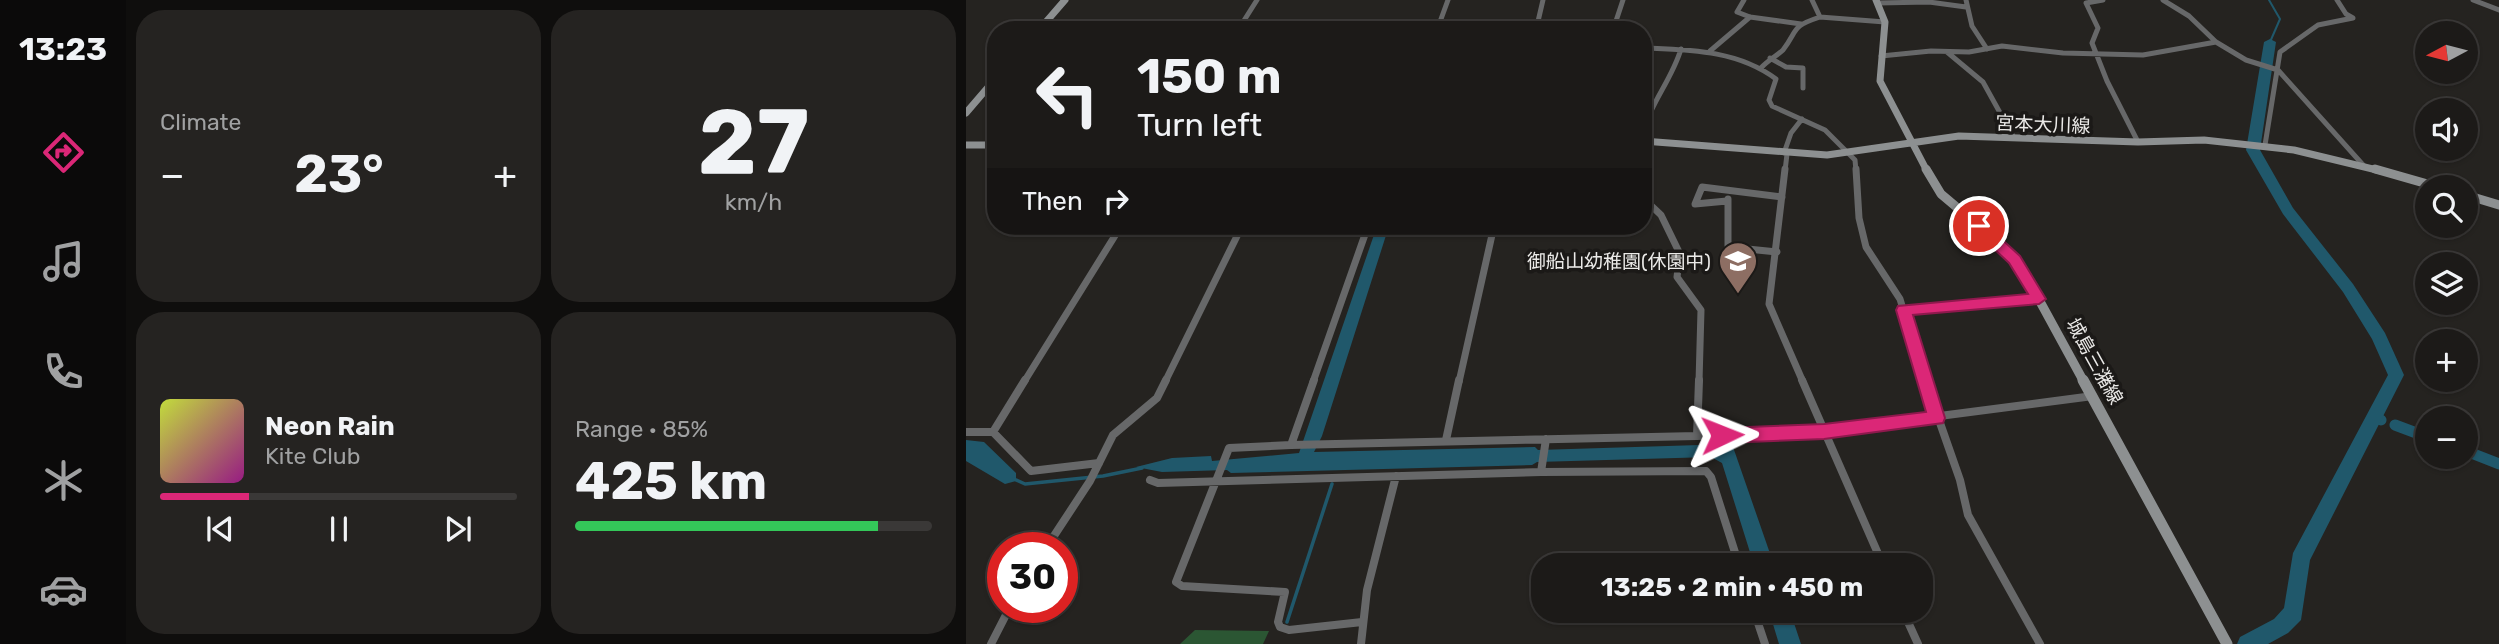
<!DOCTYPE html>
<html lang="en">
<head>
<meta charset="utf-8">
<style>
  :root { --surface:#1c1a18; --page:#252321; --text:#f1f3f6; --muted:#a0a1a2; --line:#3a3837; --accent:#db2777 }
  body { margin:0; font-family:Rubik,"Noto Sans JP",sans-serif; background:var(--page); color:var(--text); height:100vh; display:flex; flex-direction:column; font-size:26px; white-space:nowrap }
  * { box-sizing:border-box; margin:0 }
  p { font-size:23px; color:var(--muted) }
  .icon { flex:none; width:38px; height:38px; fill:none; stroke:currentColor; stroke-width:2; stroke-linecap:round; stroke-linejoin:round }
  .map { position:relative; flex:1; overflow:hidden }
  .panel { display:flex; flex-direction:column; gap:10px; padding:10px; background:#0f0e0d; width:840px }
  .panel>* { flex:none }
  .top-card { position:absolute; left:21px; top:21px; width:665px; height:214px; border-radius:28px; box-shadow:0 2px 5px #0004,0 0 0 2px var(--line); background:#1c1a18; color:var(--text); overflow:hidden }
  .needle { width:46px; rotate:263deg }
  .buttons { position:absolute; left:1449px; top:21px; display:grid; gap:14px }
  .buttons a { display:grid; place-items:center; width:63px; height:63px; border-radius:50%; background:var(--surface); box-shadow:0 2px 5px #0004,0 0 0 2px var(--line); font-size:35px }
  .speed { position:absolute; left:21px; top:532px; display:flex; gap:14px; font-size:35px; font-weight:700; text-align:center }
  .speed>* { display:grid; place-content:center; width:91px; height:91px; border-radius:50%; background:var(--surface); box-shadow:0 2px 5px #0004,0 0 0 2px var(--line); line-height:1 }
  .speed .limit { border:10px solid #d22; background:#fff; color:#111 }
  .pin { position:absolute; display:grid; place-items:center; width:60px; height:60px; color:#fff; margin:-30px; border:4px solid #fff; border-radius:50%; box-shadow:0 2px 7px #0007 }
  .me { position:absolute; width:77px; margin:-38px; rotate:88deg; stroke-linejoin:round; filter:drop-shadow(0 0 5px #0008) }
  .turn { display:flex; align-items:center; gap:24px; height:147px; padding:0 35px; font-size:32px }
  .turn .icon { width:91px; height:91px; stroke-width:2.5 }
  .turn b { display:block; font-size:49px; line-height:60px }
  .then { display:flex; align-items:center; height:66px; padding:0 35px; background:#0003; gap:14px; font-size:26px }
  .big { font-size:52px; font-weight:700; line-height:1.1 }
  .panel .widget { flex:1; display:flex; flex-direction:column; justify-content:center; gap:10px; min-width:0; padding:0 24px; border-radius:28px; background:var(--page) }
  .panel .dial { align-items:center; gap:0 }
  .dial b { font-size:91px; line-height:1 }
  .song { display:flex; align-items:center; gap:21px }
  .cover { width:84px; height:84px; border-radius:10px; background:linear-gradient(135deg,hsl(70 70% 55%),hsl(310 70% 35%)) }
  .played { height:7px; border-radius:4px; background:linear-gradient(90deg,var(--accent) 25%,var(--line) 25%) }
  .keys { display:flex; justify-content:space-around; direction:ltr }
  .heat { display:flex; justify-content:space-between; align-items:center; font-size:38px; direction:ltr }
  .charge { height:10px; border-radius:5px; background:linear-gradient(90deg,#34c759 85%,var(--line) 0) }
  .panel .tiles { flex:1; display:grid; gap:10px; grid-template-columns:repeat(2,1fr) }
  .trip { position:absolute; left:565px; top:553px; width:402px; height:70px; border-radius:28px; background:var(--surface); box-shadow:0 2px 5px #0004,0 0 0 2px var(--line); font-weight:700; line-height:70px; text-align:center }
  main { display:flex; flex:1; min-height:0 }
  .menu { display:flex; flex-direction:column; width:126px; justify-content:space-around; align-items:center; background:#0b0a0a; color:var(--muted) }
  .menu .icon { width:49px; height:49px }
  .menu .on { color:var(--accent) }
  .menu b { font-size:32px; color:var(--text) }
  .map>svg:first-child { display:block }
  .green { fill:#2b5633 }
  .water { fill:#20586b }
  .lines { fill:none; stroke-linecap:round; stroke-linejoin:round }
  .stream-far1 { stroke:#20586b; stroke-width:2 }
  .stream { stroke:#20586b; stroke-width:3.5 }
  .canal { stroke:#20586b; stroke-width:11 }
  .river { fill:#20586b; fill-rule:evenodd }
  .street-far2 { stroke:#676869; stroke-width:5 }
  .street-far1 { stroke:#676869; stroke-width:7 }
  .street { stroke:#676869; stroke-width:8 }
  .secondary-far2 { stroke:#8d9091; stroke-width:7 }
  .secondary-far1 { stroke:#8d9091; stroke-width:9 }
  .secondary { stroke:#8d9091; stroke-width:11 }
  .route { fill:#db2777; stroke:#8e194d; stroke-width:2 }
  .labels { text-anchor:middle; stroke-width:7; stroke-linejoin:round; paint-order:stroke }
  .street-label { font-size:19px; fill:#ebeae8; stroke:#1b1917 }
  .poi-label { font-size:19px; fill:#ebeae8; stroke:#1b1917; text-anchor:end }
</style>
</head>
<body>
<main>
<nav class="menu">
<b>13:23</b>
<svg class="icon on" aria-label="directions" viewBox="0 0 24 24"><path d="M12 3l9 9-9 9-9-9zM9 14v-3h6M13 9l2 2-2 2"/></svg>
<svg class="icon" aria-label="music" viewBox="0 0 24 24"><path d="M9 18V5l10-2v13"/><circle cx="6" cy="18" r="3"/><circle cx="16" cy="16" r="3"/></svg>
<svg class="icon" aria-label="phone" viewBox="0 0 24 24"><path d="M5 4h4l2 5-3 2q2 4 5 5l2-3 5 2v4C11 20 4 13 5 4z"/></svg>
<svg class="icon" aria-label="climate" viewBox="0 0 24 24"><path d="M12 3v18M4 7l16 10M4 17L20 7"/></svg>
<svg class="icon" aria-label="car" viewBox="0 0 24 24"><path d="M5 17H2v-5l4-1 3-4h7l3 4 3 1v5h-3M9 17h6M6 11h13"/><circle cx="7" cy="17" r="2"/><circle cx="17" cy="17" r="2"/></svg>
</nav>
<section class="panel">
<div class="tiles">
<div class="widget"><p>Climate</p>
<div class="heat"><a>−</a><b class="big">23°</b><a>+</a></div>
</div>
<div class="widget dial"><b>27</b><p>km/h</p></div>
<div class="widget">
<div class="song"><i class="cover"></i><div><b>Neon Rain</b><p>Kite Club</p></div></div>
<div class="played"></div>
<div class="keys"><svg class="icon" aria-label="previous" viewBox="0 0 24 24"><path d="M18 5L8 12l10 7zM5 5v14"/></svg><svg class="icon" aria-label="pause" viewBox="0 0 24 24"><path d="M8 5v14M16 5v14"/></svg><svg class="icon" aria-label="next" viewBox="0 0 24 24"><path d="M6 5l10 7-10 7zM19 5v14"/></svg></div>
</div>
<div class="widget"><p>Range · 85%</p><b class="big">425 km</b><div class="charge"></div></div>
</div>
</section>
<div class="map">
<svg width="1533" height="644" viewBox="0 0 1533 644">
  <rect width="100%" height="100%" fill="#252320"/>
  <!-- green -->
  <path class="green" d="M229,630L303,631L297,644H214Z"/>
  <!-- water -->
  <path class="water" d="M411,226H423L356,436L348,452L569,447L572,450L766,444L808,565H788L756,463L745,457L571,462L566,465L265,473L261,470L196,472L170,467L206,458L245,456L246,461L333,453Z
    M0,440L18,442L50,473V481L39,484L0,461Z
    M803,611H824L835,644H813Z"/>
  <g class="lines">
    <!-- stream-far1 -->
    <path class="stream-far1" d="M1303,0L1314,19L1304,42"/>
    <!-- stream -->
    <path class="stream" d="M48,479L59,484L137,476L176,468
      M321,622L366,484"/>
    <!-- canal -->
    <path class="canal" d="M1408,417L1415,420
      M1429,425L1461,437
      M1500,451L1533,464"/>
    <!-- river -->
    <path class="river" d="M1304,39L1310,42L1294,150L1327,208L1387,284L1419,333L1438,375L1344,560L1335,620L1322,633L1302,644H1271L1274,637L1308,619L1318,608L1327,553L1422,375L1406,339L1377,292L1317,214L1280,150L1298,42Z"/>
    <!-- street-far2 -->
    <path class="street-far2" d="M778,0L771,12L784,17L835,24
      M1000,0L1006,26L1021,49
      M1137,0L1120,3L1132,28L1126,43L1141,81L1172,142
      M1197,0L1223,16L1250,42L1280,60L1312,70L1398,166
      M1507,0L1533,10
      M912,3L963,2L1000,7
      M854,17L919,22
      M272,30L291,0
      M471,30L482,0
      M570,30L577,0
      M647,30L657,0
      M677,48C724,50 771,50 810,79L803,100L806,106L859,130L889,160L890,171
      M744,51L784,17
      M981,52L1017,82L1048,138
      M915,56L965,51L1003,52L1036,46L1097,53L1177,55L1250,42
      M804,58L820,67L837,68V88
      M795,68C801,61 812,55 817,50C833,29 824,27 854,17L846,0
      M677,131C686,101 706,79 715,49
      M1299,145L1314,52L1352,25L1387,18L1380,14L1371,0
      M818,153L825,133L836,119
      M819,171L821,154"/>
    <!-- street-far1 -->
    <path class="street-far1" d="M819,169L803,304L837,382
      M890,169L893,218L900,247L934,299L959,382
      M677,198L695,215L714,254L711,277L735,310L733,382
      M762,199V247L811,252
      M761,201L729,204L736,187L816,197
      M937,310L1073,299
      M58,382L155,226
      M199,382L276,226
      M347,382L402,226
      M493,382L528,226"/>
    <!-- street -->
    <path class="street" d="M348,380L325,445L263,448L210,582L216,586L319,592L312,622L314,627L323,630L396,622
      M836,380L917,565
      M959,380L994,480L1002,515L1074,644
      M0,432H27L59,380
      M27,432L65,471L133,463
      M731,436L858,431L1127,396
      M480,440L493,380
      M325,445L731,436L733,380
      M575,472L740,471L745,477L773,565
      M184,480L192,483L575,472L580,439
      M80,548L124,481L147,435L191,398L200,380
      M788,611L799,644
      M937,611L952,644
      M25,644L44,607
      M395,644L401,590L430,476"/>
    <!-- secondary-far2 -->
    <path class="secondary-far2" d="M910,0L919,22L914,81L961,171
      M73,30L99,0
      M0,113L30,78
      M677,141L861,155L993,136L1172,142L1238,140L1328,150L1415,171
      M0,145H30"/>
    <!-- secondary-far1 -->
    <path class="secondary-far1" d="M960,169L975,194L1032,242L1065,285L1118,382
      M1409,169L1472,187
      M1500,195L1533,205"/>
    <!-- secondary -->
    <path class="secondary" d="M1117,380L1261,644"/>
  </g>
  <!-- route -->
  <path class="route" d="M1013,221L1018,223L1054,256L1080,299L1073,304L947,315L979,418L977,423L858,439L756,443L750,441L747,435L750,430L756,428L858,424L960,412L930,310L932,306L1062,294L1043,263L1008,230L1006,226Z"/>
  <!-- icons -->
  <defs>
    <symbol id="school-pin" viewBox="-11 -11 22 30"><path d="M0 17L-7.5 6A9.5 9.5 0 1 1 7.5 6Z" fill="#8d6e63" stroke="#1b1917"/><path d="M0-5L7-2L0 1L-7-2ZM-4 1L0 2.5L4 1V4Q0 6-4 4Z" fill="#fff"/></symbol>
  </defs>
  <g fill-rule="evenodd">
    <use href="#school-pin" x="750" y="239" width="44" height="60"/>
  </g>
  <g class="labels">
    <!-- street labels -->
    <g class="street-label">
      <text transform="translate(1077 124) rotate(2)" y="7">宮本大川線</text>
      <text transform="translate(1129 361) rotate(61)" y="7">城島三潴線</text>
    </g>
    <!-- poi labels -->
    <g class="poi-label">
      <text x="745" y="268">御船山幼稚園(休園中)</text>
    </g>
  </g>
</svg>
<div class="buttons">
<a><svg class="needle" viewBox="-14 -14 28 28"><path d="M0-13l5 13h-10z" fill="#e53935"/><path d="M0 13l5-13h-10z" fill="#a0a1a2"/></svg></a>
<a><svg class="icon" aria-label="sound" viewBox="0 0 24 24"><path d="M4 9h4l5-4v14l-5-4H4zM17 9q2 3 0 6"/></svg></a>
<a><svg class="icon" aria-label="search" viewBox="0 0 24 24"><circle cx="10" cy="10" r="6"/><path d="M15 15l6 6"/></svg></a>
<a><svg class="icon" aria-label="layers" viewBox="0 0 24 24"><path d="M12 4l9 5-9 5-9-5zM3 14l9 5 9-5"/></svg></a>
<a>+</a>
<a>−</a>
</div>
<div class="speed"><div class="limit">30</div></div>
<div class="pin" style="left:1013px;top:226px;background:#d93025"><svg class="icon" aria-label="arrive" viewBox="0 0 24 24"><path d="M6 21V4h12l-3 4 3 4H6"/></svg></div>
<svg class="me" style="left:756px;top:435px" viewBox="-20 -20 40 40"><path d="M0-17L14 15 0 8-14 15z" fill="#db2777" stroke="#fff" stroke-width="4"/></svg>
<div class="trip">13:25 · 2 min · 450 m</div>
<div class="top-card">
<div class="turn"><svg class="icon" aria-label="left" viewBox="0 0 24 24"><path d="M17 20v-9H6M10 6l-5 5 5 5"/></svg><div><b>150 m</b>Turn left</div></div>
<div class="then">Then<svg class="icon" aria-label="right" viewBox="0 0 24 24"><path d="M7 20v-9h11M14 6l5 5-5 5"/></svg></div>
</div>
</div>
</main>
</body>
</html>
